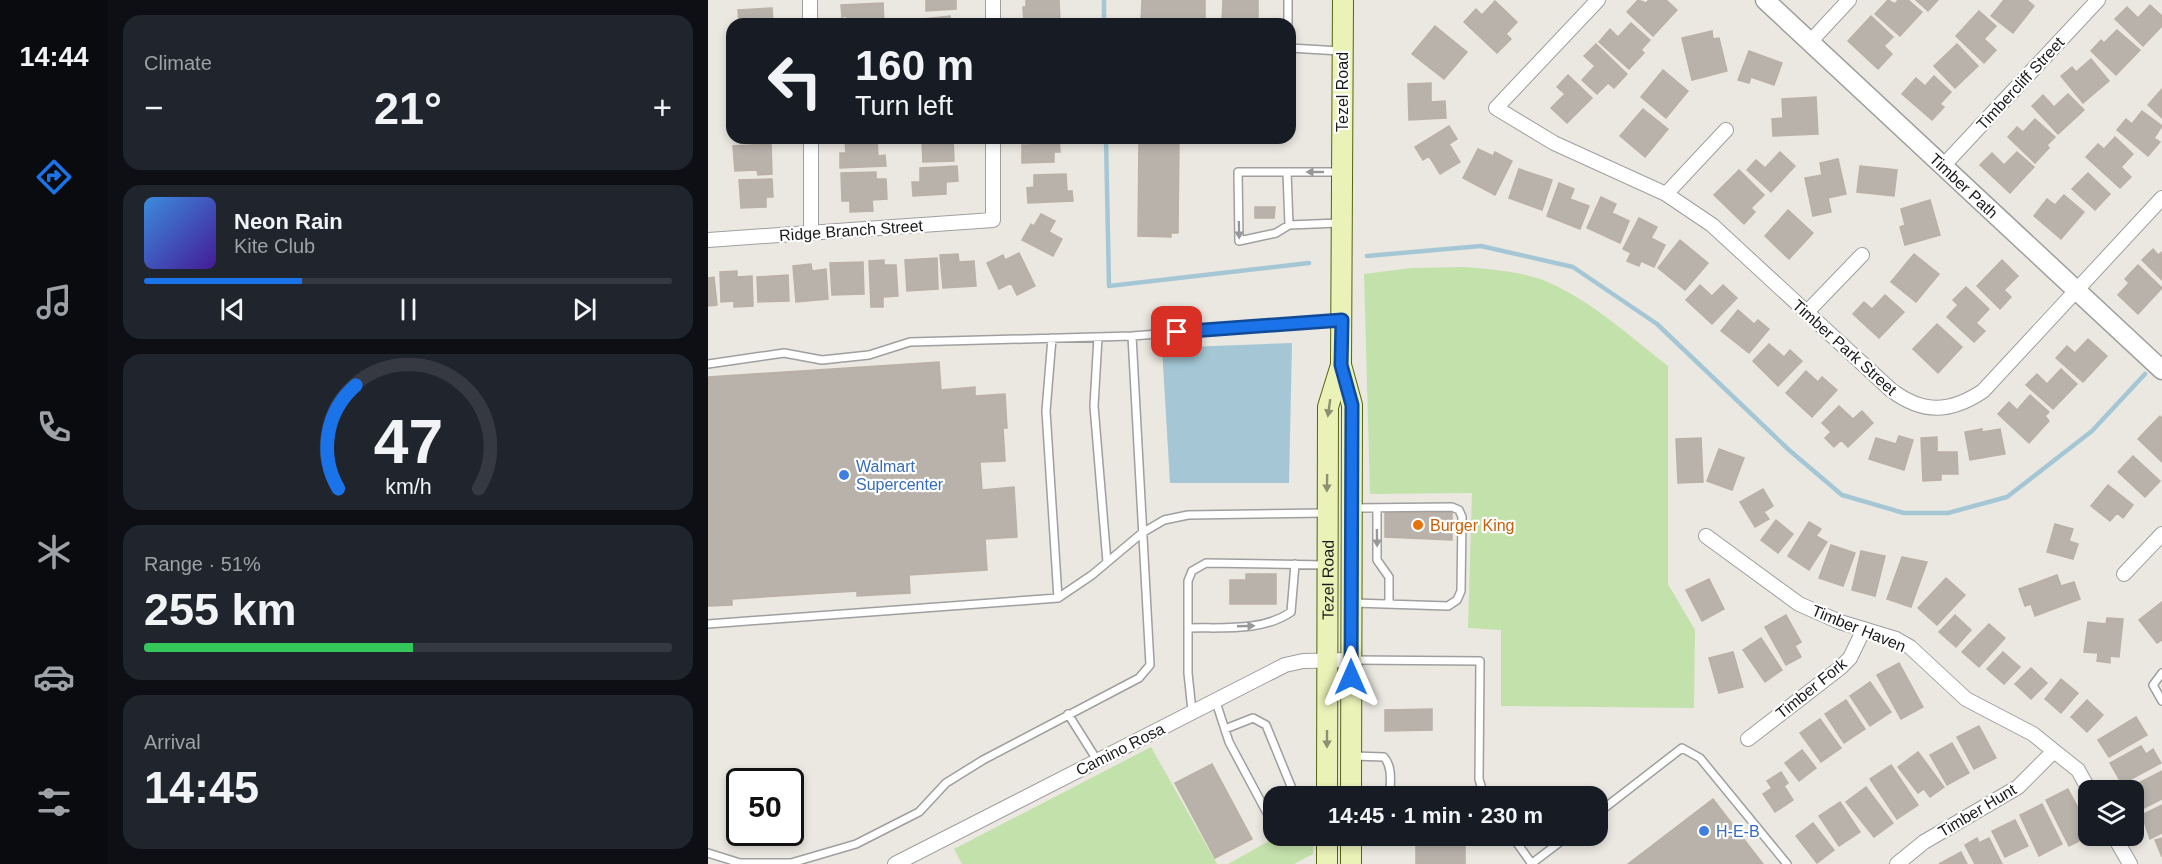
<!DOCTYPE html>
<html lang="en">
<head>
<meta charset="utf-8">
<style>
  :root { --surface:#171b24; --page:#20242c; --text:#f1f3f6; --muted:#9ea1a6; --line:#363941; --accent:#1a73e8 }
  body { margin:0; font-family:Arial,sans-serif; background:var(--page); color:var(--text); height:100vh; display:flex; flex-direction:column; font-size:22px; white-space:nowrap }
  * { box-sizing:border-box; margin:0 }
  p { font-size:20px; color:var(--muted) }
  .icon { flex:none; width:33px; height:33px; fill:none; stroke:currentColor; stroke-width:2; stroke-linecap:round; stroke-linejoin:round }
  .map { position:relative; flex:1; overflow:hidden }
  .sheet { display:flex; flex-direction:column; gap:15px; padding:15px; background:#0d0f14; width:600px }
  .sheet>* { flex:none }
  .top-card { position:absolute; left:18px; top:18px; width:570px; height:126px; border-radius:18px; box-shadow:0 3px 9px #0003; background:#171b24; color:var(--text); overflow:hidden }
  .controls { position:absolute; left:1370px; top:780px; display:grid; gap:12px }
  .controls a { display:grid; place-items:center; width:66px; height:66px; border-radius:12px; background:var(--surface); box-shadow:0 3px 9px #0003; font-size:30px }
  .speed { position:absolute; left:18px; top:768px; display:flex; gap:12px; font-size:30px; font-weight:700; text-align:center }
  .speed>* { display:grid; place-content:center; width:78px; height:78px; border-radius:50%; background:var(--surface); box-shadow:0 3px 9px #0003; line-height:1 }
  .speed .limit { border:3px solid #111; border-radius:9px; background:#fff; color:#111 }
  .pin { position:absolute; display:grid; place-items:center; width:51px; height:51px; color:#fff; margin:-26px; border-radius:12px; box-shadow:0 3px 9px #0006 }
  .me { position:absolute; width:66px; margin:-33px; rotate:0deg; stroke-linejoin:round; filter:drop-shadow(0 0 4px #0008) }
  .turn { display:flex; align-items:center; gap:21px; height:126px; padding:0 30px; font-size:27px }
  .turn .icon { width:78px; height:78px; stroke-width:2.5 }
  .turn b { display:block; font-size:42px; line-height:51px }
  .big { font-size:45px; font-weight:700; line-height:1.1 }
  .sheet .widget { flex:1; display:flex; flex-direction:column; justify-content:center; gap:9px; min-width:0; padding:0 21px; border-radius:18px; background:var(--page) }
  .sheet .dial { align-items:center; gap:0 }
  .dial svg { height:156px; overflow:visible; fill:none; stroke:var(--line); stroke-width:7; stroke-linecap:round; text-anchor:middle }
  .dial text { fill:var(--text); stroke:none }
  .song { display:flex; align-items:center; gap:18px }
  .cover { width:72px; height:72px; border-radius:9px; background:linear-gradient(135deg,hsl(210 70% 55%),hsl(260 70% 35%)) }
  .played { height:6px; border-radius:3px; background:linear-gradient(90deg,var(--accent) 30%,var(--line) 30%) }
  .keys { display:flex; justify-content:space-around; direction:ltr }
  .heat { display:flex; justify-content:space-between; align-items:center; font-size:33px; direction:ltr }
  .charge { height:9px; border-radius:4px; background:linear-gradient(90deg,#34c759 51%,var(--line) 0) }
  .trip { position:absolute; left:555px; top:786px; width:345px; height:60px; border-radius:18px; background:var(--surface); box-shadow:0 3px 9px #0003; font-weight:700; line-height:60px; text-align:center }
  main { display:flex; flex:1; min-height:0 }
  .tab-bar { display:flex; flex-direction:column; width:108px; justify-content:space-around; align-items:center; background:#090b0e; color:var(--muted) }
  .tab-bar .icon { width:42px; height:42px }
  .tab-bar .active { color:var(--accent) }
  .tab-bar b { font-size:27px; color:var(--text) }
  .map>svg:first-child { display:block }
  .grass { fill:#c2e1ab }
  .water { fill:#a5c7d5 }
  .lines { fill:none; stroke-linecap:round; stroke-linejoin:round }
  .stream { stroke:#a5c7d5; stroke-width:4.5 }
  .building { fill:#b8b2ab; stroke:#bbb0a5; stroke-width:1.5 }
  .service-casing { stroke:#9f9f9f; stroke-width:10 }
  .minor-casing { stroke:#9f9f9f; stroke-width:16 }
  .tertiary-casing { stroke:#9f9f9f; stroke-width:21 }
  .secondary-casing { stroke:#56640f; stroke-width:22 }
  .service { stroke:#fff; stroke-width:7 }
  .minor { stroke:#fff; stroke-width:14 }
  .tertiary { stroke:#fff; stroke-width:18 }
  .secondary { stroke:#ebf2b8; stroke-width:20 }
  .oneway { fill:#989898 }
  .oneway2 { fill:#8d9171 }
  .route-casing { stroke:#114b97; stroke-width:15 }
  .route { stroke:#1a73e8; stroke-width:10 }
  .shop-dot { fill:#3f7fe0; stroke:#fff; stroke-width:2 }
  .food-dot { fill:#e8710a; stroke:#fff; stroke-width:2 }
  .labels { text-anchor:middle; stroke-width:4.5; stroke-linejoin:round; paint-order:stroke }
  .street-label { font-size:16px; fill:#1b1b1b; stroke:#fff }
  .shop-label { font-size:16px; fill:#366cbe; stroke:#fff; text-anchor:start }
  .food-label { font-size:16px; fill:#c56008; stroke:#fff; text-anchor:start }
</style>
</head>
<body>
<main>
<nav class="tab-bar">
<b>14:44</b>
<svg class="icon active" aria-label="directions" viewBox="0 0 24 24"><path d="M12 3l9 9-9 9-9-9zM9 14v-3h6M13 9l2 2-2 2"/></svg>
<svg class="icon" aria-label="music" viewBox="0 0 24 24"><path d="M9 18V5l10-2v13"/><circle cx="6" cy="18" r="3"/><circle cx="16" cy="16" r="3"/></svg>
<svg class="icon" aria-label="phone" viewBox="0 0 24 24"><path d="M5 4h4l2 5-3 2q2 4 5 5l2-3 5 2v4C11 20 4 13 5 4z"/></svg>
<svg class="icon" aria-label="climate" viewBox="0 0 24 24"><path d="M12 3v18M4 7l16 10M4 17L20 7"/></svg>
<svg class="icon" aria-label="car" viewBox="0 0 24 24"><path d="M5 17H2v-5l4-1 3-4h7l3 4 3 1v5h-3M9 17h6M6 11h13"/><circle cx="7" cy="17" r="2"/><circle cx="17" cy="17" r="2"/></svg>
<svg class="icon" aria-label="filters" viewBox="0 0 24 24"><path d="M4 7h16M4 17h16"/><circle cx="9" cy="7" r="2"/><circle cx="15" cy="17" r="2"/></svg>
</nav>
<section class="sheet">
<div class="widget"><p>Climate</p>
<div class="heat"><a>−</a><b class="big">21°</b><a>+</a></div>
</div>
<div class="widget">
<div class="song"><i class="cover"></i><div><b>Neon Rain</b><p>Kite Club</p></div></div>
<div class="played"></div>
<div class="keys"><svg class="icon" aria-label="previous" viewBox="0 0 24 24"><path d="M18 5L8 12l10 7zM5 5v14"/></svg><svg class="icon" aria-label="pause" viewBox="0 0 24 24"><path d="M8 5v14M16 5v14"/></svg><svg class="icon" aria-label="next" viewBox="0 0 24 24"><path d="M6 5l10 7-10 7zM19 5v14"/></svg></div>
</div>
<div class="widget dial"><svg viewBox="0 0 100 80">
<path d="M14 69A42 42 0 1 1 86 69"/>
<path d="M14 69A42 42 0 0 1 23 16" stroke="#1a73e8"/>
<text x="50" y="56" font-size="32" font-weight="700">47</text>
<text x="50" y="72" font-size="11">km/h</text>
</svg></div>
<div class="widget"><p>Range · 51%</p><b class="big">255 km</b><div class="charge"></div></div>
<div class="widget"><p>Arrival</p><b class="big">14:45</b></div>
</section>
<div class="map">
<svg width="1454" height="864" viewBox="0 0 1454 864">
  <rect width="100%" height="100%" fill="#ebe8e1"/>
  <!-- grass -->
  <path class="grass" d="M756,267C781,269 805,271 829,278C873,292 924,338 960,366V584L987,630L986,708L793,706V630L760,628L764,493L662,494L656,274L704,268Z
    M443,747L509,864H254L246,849Z
    M570,836H606L605,854L586,864H520Z"/>
  <!-- water -->
  <path class="water" d="M584,343L581,483H462L454,348Z"/>
  <g class="lines">
    <!-- stream -->
    <path class="stream" d="M396,0V24
      M398,138L401,286L601,263
      M659,256L773,246L865,267L949,324L1081,450L1134,495L1196,513H1240L1299,497L1384,431L1437,374"/>
  </g>
  <!-- building -->
  <path class="building" d="M218,0H248V9L218,11Z
    M318,0H351L352,21L316,23L315,7H318Z
    M434,0H497V24H433Z
    M515,0H550V24H514Z
    M930,0L938,3L941,0H958L969,10L945,36L919,12Z
    M1180,0L1187,4L1190,0H1200L1214,12L1192,36L1167,14Z
    M1208,0H1230L1220,11Z
    M1296,0H1319L1326,6L1305,33L1283,16Z
    M787,1L809,22L798,34L803,39L789,53L756,22L768,9L774,15Z
    M175,3L176,24H139V16L134,17L133,5Z
    M1442,5L1454,16V26L1435,46L1407,19L1419,7L1430,18Z
    M64,8L65,24H31L30,10Z
    M1271,11L1288,26L1276,39L1288,50L1276,63L1248,36Z
    M242,16L243,24H216V19Z
    M1163,16L1185,37L1176,46L1184,54L1170,69L1140,41Z
    M923,23L942,40L933,50L936,53L921,69L891,42L902,29L910,37Z
    M727,26L759,52L736,79L704,54Z
    M1409,30L1432,50L1408,75L1383,51L1393,40L1396,43Z
    M1004,31L1005,39L1011,38L1019,71L984,80L974,38Z
    M888,44L919,74L906,88L900,83L889,94L874,80L887,66L876,56Z
    M1249,44L1270,66L1247,88L1226,66Z
    M1041,51L1074,63L1066,85L1043,77L1041,83L1030,80Z
    M1383,59L1401,81L1375,103L1353,76L1364,67L1368,72Z
    M955,70L980,91L958,118L933,97Z
    M860,75L884,98L859,123L843,108L857,94L849,87Z
    M1226,76L1243,92L1232,104L1236,107L1224,120L1194,94L1208,78L1217,86Z
    M723,83V102L737,101L738,118L701,120L700,84Z
    M1454,89V118L1440,105Z
    M1360,94L1376,110L1350,134L1324,106L1335,95L1346,107Z
    M1108,97L1110,134L1065,136L1064,119L1075,118L1074,99Z
    M935,109L960,129L937,157L912,136Z
    M1434,111L1454,126L1446,138L1452,142L1440,156L1409,130L1418,119L1424,124Z
    M1327,119L1347,137L1339,145L1341,148L1327,163L1300,137L1309,127L1315,132Z
    M741,126L749,139L741,144L752,162L732,174L721,156L715,160L707,147Z
    M1407,137L1425,154L1413,167L1423,177L1412,188L1378,157L1390,144L1396,149Z
    M169,138L170,156L177,155L178,166L132,168V153H138L137,140Z
    M219,138H245L246,161L215,162L214,141H219Z
    M321,138H351L352,152H346V162L314,163V145H321Z
    M431,138H471L470,233H463V237L430,236Z
    M63,144L64,174L50,175L49,170L27,171L25,146Z
    M770,149L785,156L787,152L804,161L787,195L755,178Z
    M1072,152L1087,166L1063,192L1039,170L1048,160L1057,168Z
    M1309,152L1326,167L1302,193L1272,165L1284,153L1296,165Z
    M1130,159L1138,194L1120,198L1123,212L1105,216L1097,178L1114,175L1112,163Z
    M249,166L250,181L238,182V194L205,196L204,182H212V168Z
    M1152,166L1189,170L1186,196L1149,192Z
    M811,169L844,180L834,210L801,198Z
    M1031,170L1056,195L1043,208L1047,212L1036,224L1006,195Z
    M168,172V179H178L179,199L164,200L165,211L142,212V201H134L133,173Z
    M1380,173L1402,194L1387,210L1364,189Z
    M358,174L359,191H364L365,201L320,203L319,188L326,187V175Z
    M64,179L65,197H58V207L33,208L31,180Z
    M851,183L866,189L862,199L881,206L872,229L839,216Z
    M1356,195L1376,212L1353,239L1326,216L1339,199L1347,205Z
    M893,197L908,204L904,213L921,221L912,243L879,228Z
    M1222,200L1232,235L1197,245L1192,227L1197,225L1193,209Z
    M547,207H567L566,218H547Z
    M1080,210L1105,233L1081,259L1057,236Z
    M333,214L347,221L341,232L354,239L345,256L314,240L323,224L326,226Z
    M931,218L949,227L943,238L957,245L946,267L933,261L931,266L919,261L923,253L915,249Z
    M972,240L1000,263L977,290L950,268Z
    M1445,249L1450,255L1454,252V280L1434,260Z
    M311,253L327,286L309,295L303,283L291,289L279,263L295,255L297,260Z
    M250,254L251,262L266,261L268,286L235,288L232,255Z
    M1206,254L1231,274L1208,302L1183,282Z
    M229,258L230,289L199,291L197,260Z
    M176,260V265H188L190,296L175,297V307H163L161,261Z
    M1294,260L1310,276L1296,290L1303,297L1292,309L1269,286Z
    M155,262L156,294L124,295L122,263Z
    M103,264L104,271L118,269L120,299L88,302L85,266Z
    M1430,265L1454,288L1430,314L1410,295L1421,283L1417,279Z
    M29,271V277L44,276L45,306L26,307V301L13,302L12,272Z
    M80,275L81,301L50,302L49,277Z
    M6,277L9,305L0,306V278Z
    M992,285L1004,296L1015,285L1029,298L1004,324L978,300Z
    M1258,287L1281,309L1268,323L1277,331L1266,342L1239,317L1250,305L1245,300Z
    M1177,295L1196,312L1171,338L1145,314L1156,302L1164,309Z
    M1030,310L1046,324L1050,320L1061,329L1041,353L1013,331Z
    M1229,324L1254,347L1230,373L1205,349Z
    M1380,339L1399,356L1375,382L1348,358L1359,346L1367,353Z
    M1061,344L1076,357L1082,350L1094,361L1070,386L1045,361Z
    M231,362L233,390L267,387V396L297,394L299,428H295L297,461L272,462L274,490L306,487L309,537L277,539L279,570L201,575L202,593L149,596V591L24,599V605L0,606V377Z
    M1353,369L1369,384L1345,409L1318,385L1329,374L1339,384Z
    M1098,371L1110,382L1114,377L1129,390L1104,417L1078,393Z
    M1322,395L1341,412L1337,416L1341,421L1321,443L1290,414L1301,402L1309,410Z
    M1131,406L1145,419L1154,411L1165,423L1140,447L1133,440L1126,447L1117,438L1123,432L1114,423Z
    M1452,416L1454,418V462L1430,439Z
    M1274,429V432L1292,429L1297,454L1262,460L1257,432Z
    M1191,436L1205,440L1196,470L1161,459L1168,438L1188,444Z
    M1229,437V452H1249L1250,474H1233V480L1215,481L1213,438Z
    M993,438L995,482L970,483L968,439Z
    M1011,449L1036,458L1024,490L999,481Z
    M1425,456L1452,481L1437,497L1410,472Z
    M1400,485L1425,505L1415,518L1409,513L1402,521L1383,506Z
    M1055,489L1065,506L1056,512L1061,519L1047,527L1032,502Z
    M744,512V540L677,537V513Z
    M1068,520L1085,534L1070,553L1053,540Z
    M1101,522L1113,529L1108,536L1119,542L1101,570L1080,556Z
    M1347,524L1365,529L1361,541L1370,544L1365,559L1339,552Z
    M1123,545L1147,553L1135,586L1111,578Z
    M1153,551L1177,556L1167,596L1144,590Z
    M1194,557L1219,562L1203,607L1179,599Z
    M538,574H568V604H522V580H538Z
    M1349,575L1353,586L1366,582L1372,599L1327,616L1323,604L1317,606L1311,589Z
    M1238,578L1257,595L1229,625L1210,608Z
    M1001,579L1016,609L994,621L978,590Z
    M1454,602V640L1449,643L1431,620Z
    M1078,615L1093,642L1087,646L1093,657L1078,665L1057,627Z
    M1247,615L1263,630L1248,647L1231,632Z
    M1399,618L1415,619L1411,657L1402,656V663L1389,661L1390,653L1376,652L1380,622L1398,624Z
    M1281,624L1297,638L1271,667L1254,652Z
    M1053,638L1074,670L1057,682L1035,650Z
    M1025,652L1035,687L1011,693L1001,658Z
    M1295,652L1312,667L1296,684L1279,669Z
    M1191,663L1215,707L1193,719L1169,675Z
    M1323,668L1339,683L1323,699L1307,684Z
    M1353,679L1370,693L1353,713L1337,699Z
    M1162,682L1183,712L1162,726L1142,696Z
    M1138,700L1157,729L1136,743L1117,714Z
    M1379,700L1395,715L1379,732L1363,717Z
    M724,709V730L677,731V710Z
    M1428,717L1439,735L1401,757L1390,740Z
    M1112,719L1133,748L1113,762L1092,733Z
    M1271,726L1288,758L1266,769L1249,737Z
    M1244,743L1261,773L1239,785L1222,755Z
    M1433,746L1438,754L1445,749L1453,763L1414,784L1402,763Z
    M1094,750L1108,768L1091,781L1077,763Z
    M1210,752L1236,787L1222,797L1216,789L1210,793L1190,767Z
    M504,764L544,839L507,858L467,783Z
    M1183,765L1210,805L1189,819L1162,779Z
    M1454,771V799L1430,811L1425,801V790L1419,789Z
    M1073,772L1080,783L1076,786L1085,800L1067,812L1055,794L1064,788L1059,781Z
    M1158,787L1185,823L1166,837L1138,802Z
    M1360,789L1380,827L1381,836L1361,846L1338,800Z
    M1005,799L1055,864H920Z
    M1132,802L1152,832L1131,846L1111,816Z
    M1334,804L1354,844L1331,856L1312,815Z
    M1454,805V833L1442,839L1434,815Z
    M1307,820L1320,846L1297,857L1284,831Z
    M1105,823L1126,850L1109,863L1088,836Z
    M708,836H757V864H708Z
    M1269,838L1271,843L1281,838L1294,864H1267L1257,845Z
    M1454,838V857L1447,840Z
    M1253,852L1259,864H1231Z"/>
  <g class="lines">
    <defs>
      <path id="service" d="M580,24V0
        M582,48L632,51
        M579,172L581,225
        M631,172H530L531,241L568,233L581,225L631,223
        M390,337L386,406L399,562
        M344,338L338,411L350,598
        M0,364L76,353L114,360L161,355L202,342L424,336L631,320
        M669,508V560L681,577V604
        M646,603L740,606L749,600L753,591L754,517L751,510L744,507L647,508
        M0,624L350,598L384,575L434,533L456,520L480,515L619,513
        M480,628C514,627 554,632 583,612L587,564
        M644,660L772,661L771,779L776,796
        M1454,673L1445,685L1454,701
        M507,699L521,742L559,813L566,814
        M484,711L480,673V581L484,571L498,563L617,565
        M360,714L389,760
        M517,729L545,718L558,725L587,796
        M646,756L676,757C685,767 682,783 682,796
        M890,813L974,748L992,758L1079,864
        M804,836L824,864
        M0,853L32,863H83L148,844L211,812L238,783L275,760L431,678L442,665L424,336
        M823,864L860,836"/>
      <path id="minor" d="M102,0V24
        M285,0V24
        M890,0L788,108L846,143L958,194L1004,225L1183,390C1215,414 1242,413 1275,391L1454,198
        M1102,42L1141,0
        M103,138V233
        M1235,166L1390,0
        M958,194L1018,130
        M0,240L285,220V138
        M1099,312L1154,255
        M998,536L1091,604L1132,622L1188,639L1202,647L1258,699L1325,734L1346,751L1370,770L1381,790
        M1416,574L1454,534
        M1040,739L1132,668L1142,658L1156,629
        M1406,836L1422,864
        M187,864L577,665L595,661L643,660
        M1189,864L1216,842L1310,787L1346,751"/>
      <g id="tertiary">
        <path id="s1" d="M1057,0L1454,370"/>
      </g>
      <g id="secondary">
        <path d="M635,0L633,365L644,405L643,796"/>
        <path id="s2" d="M619,796L620,407L633,365"/>
        <path d="M619,836V864"/>
        <path d="M643,864V836"/>
      </g>
    </defs>
    <!-- service casing -->
    <use href="#service" class="service-casing"/>
    <!-- minor casing -->
    <use href="#minor" class="minor-casing"/>
    <!-- tertiary casing -->
    <use href="#tertiary" class="tertiary-casing"/>
    <!-- secondary casing -->
    <use href="#secondary" class="secondary-casing"/>
    <!-- service -->
    <use href="#service" class="service"/>
    <!-- minor -->
    <use href="#minor" class="minor"/>
    <!-- tertiary -->
    <use href="#tertiary" class="tertiary"/>
    <!-- secondary -->
    <use href="#secondary" class="secondary"/>
  </g>
  <!-- one-way arrows -->
  <defs><path id="oneway-solid" d="M-6-.8H1V-3.2L6.5 0L1 3.2V.8H-6Z" transform="scale(1.5)"/></defs>
  <g class="oneway">
    <use href="#oneway-solid" transform="translate(607 172) rotate(-180)"/>
    <use href="#oneway-solid" transform="translate(531 230) rotate(89)"/>
    <use href="#oneway-solid" transform="translate(669 538) rotate(89)"/>
    <use href="#oneway-solid" transform="translate(538 626) rotate(-2)"/>
  </g>
  <g class="oneway2">
    <use href="#oneway-solid" transform="translate(621 408) rotate(98)"/>
    <use href="#oneway-solid" transform="translate(619 483) rotate(91)"/>
    <use href="#oneway-solid" transform="translate(619 739) rotate(90)"/>
  </g>
  <g class="lines">
    <defs>
      <path id="route" d="M469,332L634,320L633,365L644,405L643,677"/>
    </defs>
    <!-- route casing -->
    <use href="#route" class="route-casing"/>
    <!-- route -->
    <use href="#route" class="route"/>
  </g>
  <!-- markers -->
  <g class="shop-dot">
    <circle cx="136" cy="475" r="6"/>
    <circle cx="996" cy="831" r="6"/>
  </g>
  <circle class="food-dot" cx="710" cy="525" r="6"/>
  <g class="labels">
    <!-- street labels -->
    <g class="street-label">
      <text transform="translate(1312 83) rotate(-47)" y="6">Timbercliff Street</text>
      <text transform="translate(634 92) rotate(-90)" y="6">Tezel Road</text>
      <text dy="6" stroke="none"><textPath href="#s1" startOffset="272">Timber Path</textPath></text>
      <text transform="translate(143 230) rotate(-4)" y="6">Ridge Branch Street</text>
      <text transform="translate(1137 347) rotate(42)" y="6">Timber Park Street</text>
      <text dy="6" stroke="none"><textPath href="#s2" startOffset="216">Tezel Road</textPath></text>
      <text transform="translate(1151 628) rotate(22)" y="6">Timber Haven</text>
      <text transform="translate(1103 688) rotate(-39)" y="6">Timber Fork</text>
      <text transform="translate(412 749) rotate(-27)" y="6">Camino Rosa</text>
      <text transform="translate(1269 810) rotate(-31)" y="6">Timber Hunt</text>
    </g>
    <!-- shop labels -->
    <g class="shop-label">
      <text x="148" y="472">Walmart<tspan x="148" dy="18">Supercenter</tspan></text>
      <text x="1008" y="837">H-E-B</text>
    </g>
    <!-- food labels -->
    <g class="food-label">
      <text x="722" y="531">Burger King</text>
    </g>
  </g>
</svg>
<div class="controls">
<a><svg class="icon" aria-label="layers" viewBox="0 0 24 24"><path d="M12 4l9 5-9 5-9-5zM3 14l9 5 9-5"/></svg></a>
</div>
<div class="speed"><div class="limit">50</div></div>
<div class="pin" style="left:469px;top:332px;background:#d93025"><svg class="icon" aria-label="arrive" viewBox="0 0 24 24"><path d="M6 21V4h12l-3 4 3 4H6"/></svg></div>
<svg class="me" style="left:643px;top:677px" viewBox="-20 -20 40 40"><path d="M0-17L14 15 0 8-14 15z" fill="#1a73e8" stroke="#fff" stroke-width="4"/></svg>
<div class="trip">14:45 · 1 min · 230 m</div>
<div class="top-card">
<div class="turn"><svg class="icon" aria-label="left" viewBox="0 0 24 24"><path d="M17 20v-9H6M10 6l-5 5 5 5"/></svg><div><b>160 m</b>Turn left</div></div>
</div>
</div>
</main>
</body>
</html>
